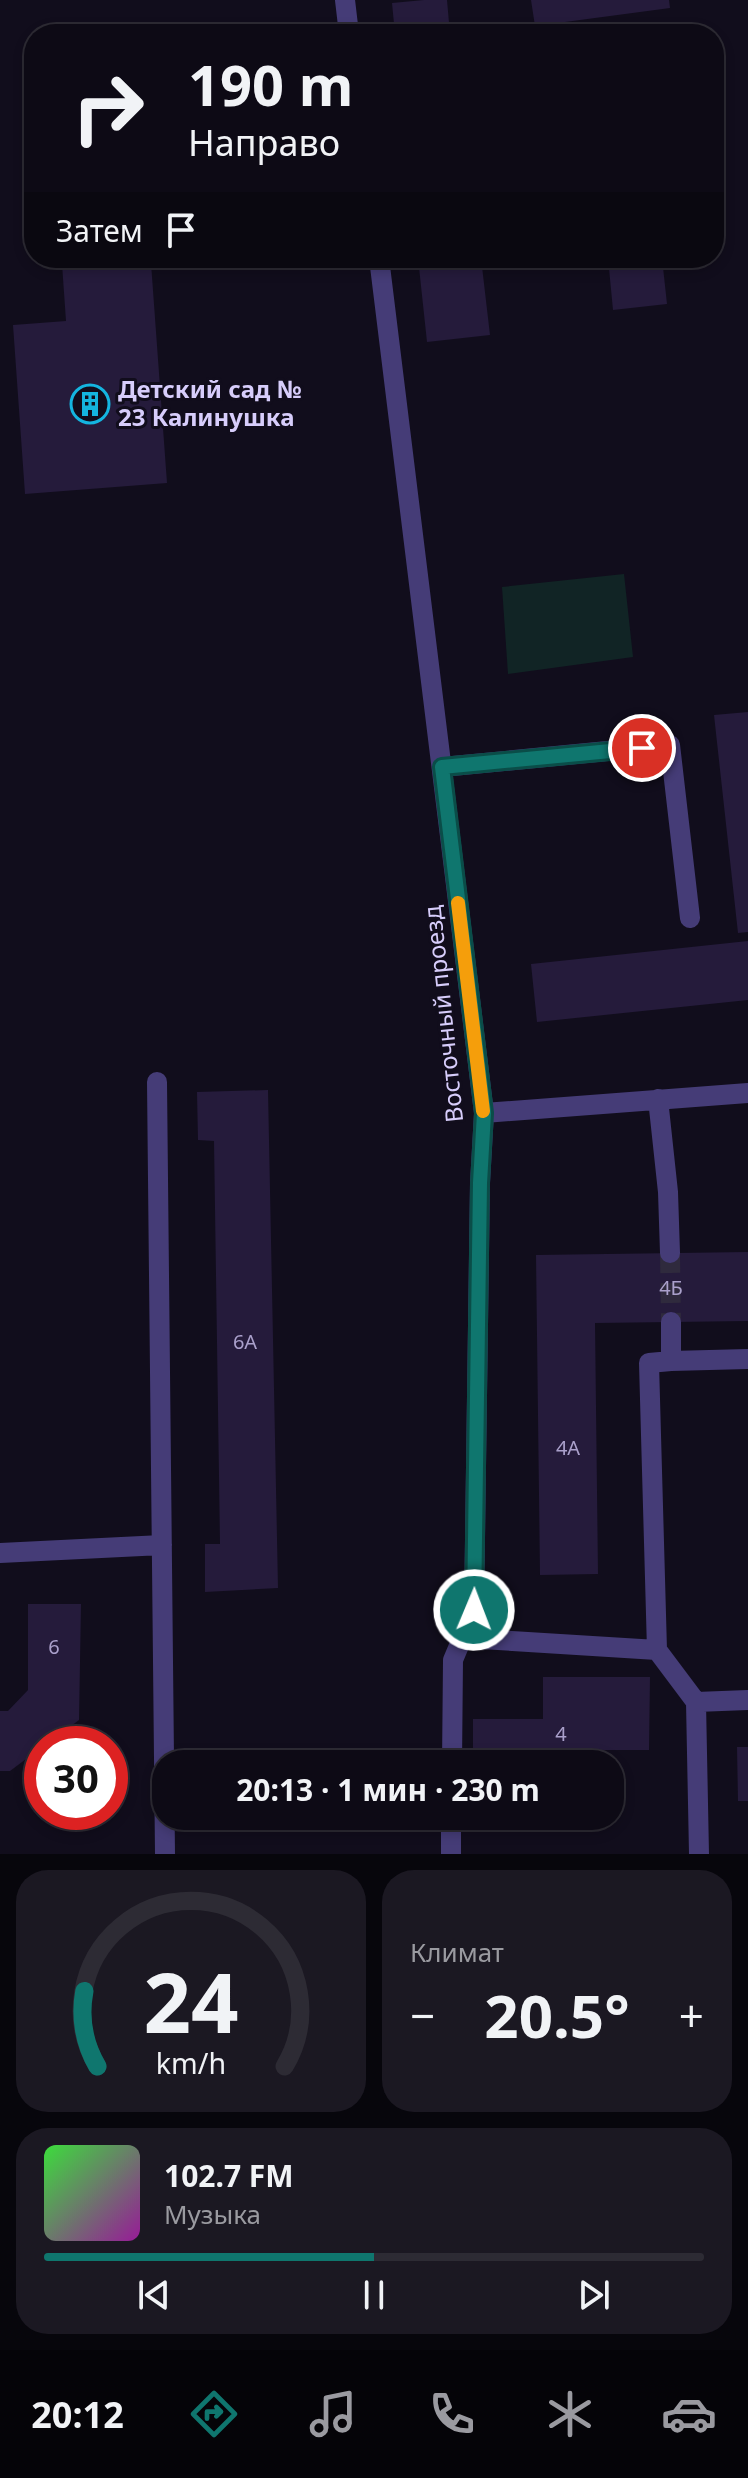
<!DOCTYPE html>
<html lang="ru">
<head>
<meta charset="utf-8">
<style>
  :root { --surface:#0d0a15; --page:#1b1822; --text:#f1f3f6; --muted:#9a9aa0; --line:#2d2b34; --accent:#0f766e }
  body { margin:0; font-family:"Noto Sans",sans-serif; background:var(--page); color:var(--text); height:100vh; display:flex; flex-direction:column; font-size:30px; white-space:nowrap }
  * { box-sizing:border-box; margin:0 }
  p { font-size:26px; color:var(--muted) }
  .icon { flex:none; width:44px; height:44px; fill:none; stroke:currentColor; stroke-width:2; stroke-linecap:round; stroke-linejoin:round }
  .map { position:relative; height:1854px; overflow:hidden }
  .details { display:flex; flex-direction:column; gap:16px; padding:16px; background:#07060c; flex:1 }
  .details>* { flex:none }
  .banner { position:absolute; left:24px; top:24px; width:700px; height:244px; border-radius:32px; box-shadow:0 4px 12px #0003,0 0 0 2px var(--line); background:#0d0a15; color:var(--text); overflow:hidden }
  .speed { position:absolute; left:24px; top:1726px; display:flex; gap:16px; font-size:40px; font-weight:700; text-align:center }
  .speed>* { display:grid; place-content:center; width:104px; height:104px; border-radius:50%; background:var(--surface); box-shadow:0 4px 12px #0003,0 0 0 2px var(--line); line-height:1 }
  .speed .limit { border:12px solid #d22; background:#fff; color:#111 }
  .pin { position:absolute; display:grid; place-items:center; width:68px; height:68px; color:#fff; margin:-34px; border:4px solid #fff; border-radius:50%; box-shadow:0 2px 8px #0007 }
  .me { position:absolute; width:88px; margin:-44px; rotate:1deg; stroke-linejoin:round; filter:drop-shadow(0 0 6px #0008) }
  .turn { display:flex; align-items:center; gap:28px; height:168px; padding:0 32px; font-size:36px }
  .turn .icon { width:104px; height:104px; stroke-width:2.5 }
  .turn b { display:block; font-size:56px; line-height:68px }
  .then { display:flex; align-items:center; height:76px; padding:0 32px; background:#0003; gap:16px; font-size:30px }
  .big { font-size:60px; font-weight:700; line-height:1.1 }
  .details .card { flex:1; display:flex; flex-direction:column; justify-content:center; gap:12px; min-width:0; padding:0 28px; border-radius:32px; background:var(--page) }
  .details .dial { align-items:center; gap:0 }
  .dial svg { height:208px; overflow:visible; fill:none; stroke:var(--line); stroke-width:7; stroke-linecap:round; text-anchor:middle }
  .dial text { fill:var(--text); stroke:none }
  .song { display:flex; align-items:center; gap:24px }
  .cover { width:96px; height:96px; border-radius:12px; background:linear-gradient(135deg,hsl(120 70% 55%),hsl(300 70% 35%)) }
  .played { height:8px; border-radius:4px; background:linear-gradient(90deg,var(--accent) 50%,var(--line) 50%) }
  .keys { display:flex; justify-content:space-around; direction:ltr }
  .heat { display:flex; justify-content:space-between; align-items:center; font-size:44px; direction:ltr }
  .details .tiles { flex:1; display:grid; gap:16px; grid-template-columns:1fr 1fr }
  .card:last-child { grid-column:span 2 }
  .trip { position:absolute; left:152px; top:1750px; width:472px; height:80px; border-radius:32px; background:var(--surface); box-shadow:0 4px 12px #0003,0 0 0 2px var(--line); font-weight:700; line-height:80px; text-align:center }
  .tab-bar { display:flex; height:128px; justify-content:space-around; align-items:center; background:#050408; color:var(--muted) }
  .tab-bar .icon { width:56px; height:56px }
  .tab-bar .on { color:var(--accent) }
  .tab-bar b { font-size:36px; color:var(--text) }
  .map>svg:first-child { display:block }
  .green { fill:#112425 }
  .building { fill:#251b3b }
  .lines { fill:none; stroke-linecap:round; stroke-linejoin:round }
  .minor-tunnel { stroke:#2f2a3d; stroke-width:20; stroke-dasharray:20 10; stroke-linecap:butt }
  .minor { stroke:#453c77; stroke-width:20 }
  .route-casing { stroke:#0a4d48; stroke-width:20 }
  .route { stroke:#0f766e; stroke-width:14 }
  .slow { stroke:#f59e0b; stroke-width:14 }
  .labels { text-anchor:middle; stroke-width:6; stroke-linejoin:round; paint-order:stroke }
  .number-label { font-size:20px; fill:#aaa0cb }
  .poi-label { font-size:24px; font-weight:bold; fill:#d7cdfb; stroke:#110d1c; text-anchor:start }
  .street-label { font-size:24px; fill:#d7cdfb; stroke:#110d1c }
</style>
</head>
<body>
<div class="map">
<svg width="748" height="1854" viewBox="0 0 748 1854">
  <rect width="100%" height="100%" fill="#110d1c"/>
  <!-- green -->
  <path class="green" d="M624,574L633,657L508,674L502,587Z"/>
  <!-- building -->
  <path class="building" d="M424,0H447L450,34H395L392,3Z
    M531,0H669L670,8L535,26Z
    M120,258H183L184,260L151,263L167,483L25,494L13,325L66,321L62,264L121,260Z
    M418,258H481L490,335L427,342Z
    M608,258H662L667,304L613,310Z
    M748,712V932L738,933L714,715Z
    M748,941V1000L537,1022L531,964Z
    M268,1090L278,1588L205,1592V1544H220L214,1141L198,1140L197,1092Z
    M748,1252V1321L595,1323L598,1574L540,1575L536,1255Z
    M28,1604H81L79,1720L47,1744H42V1747L10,1771H0V1711H8L28,1690Z
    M543,1677H650L649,1750H551V1764H473V1719H543Z
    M737,1747H748V1801H738Z
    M195,1816H238V1822H195Z"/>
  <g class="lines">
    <!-- minor-tunnel -->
    <path class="minor-tunnel" d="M670,1253L671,1322"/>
    <!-- minor -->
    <path class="minor" d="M345,0L349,34
      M379,258L484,1113L480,1183L474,1610L453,1660L452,1764
      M442,767L670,745L690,918
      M157,1082L165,1854
      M658,1099L668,1192L670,1253
      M484,1113L748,1093
      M671,1322V1361L748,1359
      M671,1361L649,1363L657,1650L696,1702L748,1700
      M0,1553L162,1545
      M465,1638L657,1650
      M696,1702L699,1854
      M451,1854V1816"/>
  </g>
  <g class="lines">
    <defs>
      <path id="route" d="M474,1610L480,1183L484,1113L442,767L642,748"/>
    </defs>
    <!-- route casing -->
    <use href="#route" class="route-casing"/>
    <!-- route -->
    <use href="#route" class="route"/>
    <!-- slow -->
    <path class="slow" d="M458,903L483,1111"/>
  </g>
  <!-- icons -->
  <defs>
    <symbol id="building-ring" viewBox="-11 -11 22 22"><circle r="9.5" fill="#110d1c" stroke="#14b5e0" stroke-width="1.5"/><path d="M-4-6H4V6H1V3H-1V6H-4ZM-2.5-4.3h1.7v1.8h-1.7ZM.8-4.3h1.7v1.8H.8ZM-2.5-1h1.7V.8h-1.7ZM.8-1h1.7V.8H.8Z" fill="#14b5e0"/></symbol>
  </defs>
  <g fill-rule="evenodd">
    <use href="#building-ring" x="68" y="382" width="44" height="44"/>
  </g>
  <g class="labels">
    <!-- number labels -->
    <g class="number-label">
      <text x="671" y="1295">4Б</text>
      <text x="245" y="1349">6А</text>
      <text x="568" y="1455">4А</text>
      <text x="54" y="1654">6</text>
      <text x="561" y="1741">4</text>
    </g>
    <!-- poi labels -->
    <g class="poi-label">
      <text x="118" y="398">Детский сад №<tspan x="118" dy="28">23 Калинушка</tspan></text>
    </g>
    <!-- street labels -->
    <g class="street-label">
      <text transform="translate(444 1014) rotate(-96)" y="8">Восточный проезд</text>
    </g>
  </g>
</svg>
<div class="speed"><div class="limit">30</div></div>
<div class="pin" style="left:642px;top:748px;background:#d93025"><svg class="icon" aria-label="arrive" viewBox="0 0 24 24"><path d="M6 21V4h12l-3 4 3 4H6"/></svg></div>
<svg class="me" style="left:474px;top:1610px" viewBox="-20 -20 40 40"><circle r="17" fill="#0f766e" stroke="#fff" stroke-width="3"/><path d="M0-11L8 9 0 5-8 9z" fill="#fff"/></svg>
<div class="trip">20:13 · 1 мин · 230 m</div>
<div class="banner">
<div class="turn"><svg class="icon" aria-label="right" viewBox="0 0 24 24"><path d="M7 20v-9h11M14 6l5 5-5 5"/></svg><div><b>190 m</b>Направо</div></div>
<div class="then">Затем<svg class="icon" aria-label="arrive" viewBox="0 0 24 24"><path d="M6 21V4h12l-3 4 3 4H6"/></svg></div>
</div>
</div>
<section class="details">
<div class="tiles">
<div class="card dial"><svg viewBox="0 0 100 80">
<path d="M14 69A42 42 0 1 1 86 69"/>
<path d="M14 69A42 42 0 0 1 9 40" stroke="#0f766e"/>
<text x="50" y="56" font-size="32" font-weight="700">24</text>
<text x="50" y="72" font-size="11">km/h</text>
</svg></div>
<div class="card"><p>Климат</p>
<div class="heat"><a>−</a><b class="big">20.5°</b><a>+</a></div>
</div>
<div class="card">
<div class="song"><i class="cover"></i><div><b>102.7 FM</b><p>Музыка</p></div></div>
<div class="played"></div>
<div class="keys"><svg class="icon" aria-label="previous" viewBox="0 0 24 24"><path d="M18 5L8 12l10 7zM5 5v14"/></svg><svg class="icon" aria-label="pause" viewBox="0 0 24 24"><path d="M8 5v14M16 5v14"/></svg><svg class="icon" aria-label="next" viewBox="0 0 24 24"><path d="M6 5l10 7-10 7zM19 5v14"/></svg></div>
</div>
</div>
</section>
<nav class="tab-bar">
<b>20:12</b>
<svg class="icon on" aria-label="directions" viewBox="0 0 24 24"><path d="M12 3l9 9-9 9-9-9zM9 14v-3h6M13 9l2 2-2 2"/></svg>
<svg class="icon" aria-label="music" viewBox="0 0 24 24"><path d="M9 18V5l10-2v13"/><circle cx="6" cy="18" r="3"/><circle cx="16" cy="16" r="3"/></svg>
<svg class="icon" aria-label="phone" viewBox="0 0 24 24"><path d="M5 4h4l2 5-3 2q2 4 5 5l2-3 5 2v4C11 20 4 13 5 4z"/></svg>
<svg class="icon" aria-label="climate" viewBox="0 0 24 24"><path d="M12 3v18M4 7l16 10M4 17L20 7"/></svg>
<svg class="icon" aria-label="car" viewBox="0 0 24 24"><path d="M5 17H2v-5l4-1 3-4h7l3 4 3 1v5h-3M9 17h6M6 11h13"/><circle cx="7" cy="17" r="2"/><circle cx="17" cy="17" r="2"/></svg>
</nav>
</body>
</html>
